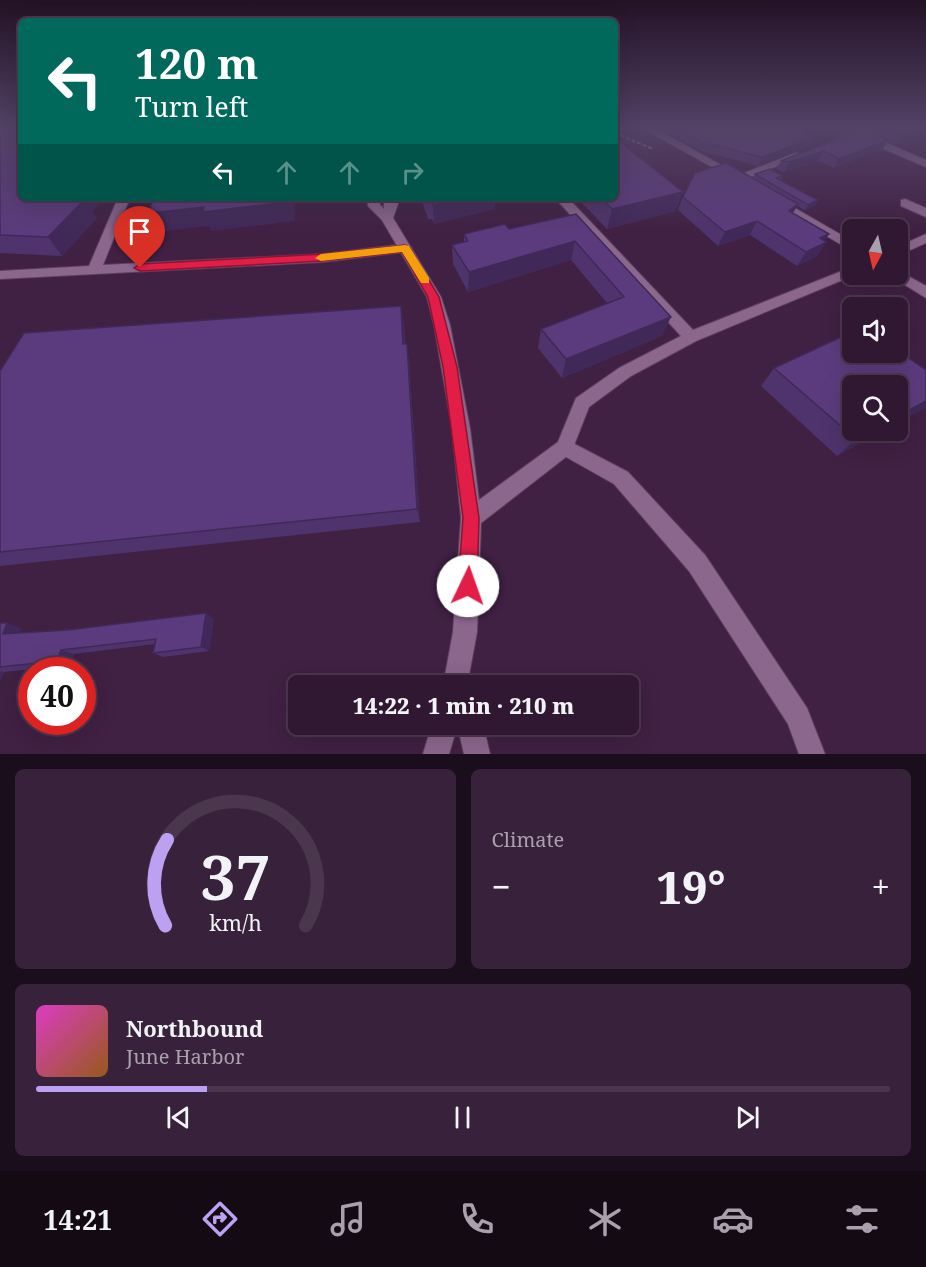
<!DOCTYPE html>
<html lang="en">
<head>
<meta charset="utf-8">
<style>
  :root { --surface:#301832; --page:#38213a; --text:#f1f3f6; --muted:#a8a0ac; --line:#4b374d; --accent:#bca0f2 }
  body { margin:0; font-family:"Noto Serif",serif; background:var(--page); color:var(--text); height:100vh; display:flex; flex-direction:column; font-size:22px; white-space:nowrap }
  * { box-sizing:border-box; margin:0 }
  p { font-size:20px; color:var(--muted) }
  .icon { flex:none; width:33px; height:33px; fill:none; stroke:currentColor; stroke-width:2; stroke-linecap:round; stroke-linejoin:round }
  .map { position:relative; height:754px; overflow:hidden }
  .side { display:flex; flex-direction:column; gap:15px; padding:15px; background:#1a0d1c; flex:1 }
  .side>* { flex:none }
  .hud { position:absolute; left:18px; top:18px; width:600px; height:183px; border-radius:9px; box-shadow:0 6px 24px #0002,0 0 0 2px var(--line); background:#00695c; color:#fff; overflow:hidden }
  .needle { width:39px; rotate:188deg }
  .fabs { position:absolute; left:842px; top:219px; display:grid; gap:12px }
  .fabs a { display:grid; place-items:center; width:66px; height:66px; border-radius:9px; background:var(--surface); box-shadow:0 6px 24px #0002,0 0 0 2px var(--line); font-size:30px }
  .speed { position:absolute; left:18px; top:657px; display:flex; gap:12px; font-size:30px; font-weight:700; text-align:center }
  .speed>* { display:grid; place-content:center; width:78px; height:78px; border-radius:50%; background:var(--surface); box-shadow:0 6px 24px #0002,0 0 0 2px var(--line); line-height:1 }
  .speed .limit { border:9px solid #d22; background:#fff; color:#111 }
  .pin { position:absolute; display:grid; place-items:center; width:51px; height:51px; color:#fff; margin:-62px -26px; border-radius:50% 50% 50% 0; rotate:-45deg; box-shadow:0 0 6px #0007 }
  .pin .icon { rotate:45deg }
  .me { position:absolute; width:66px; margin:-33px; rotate:3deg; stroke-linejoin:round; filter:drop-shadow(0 0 4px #0008) }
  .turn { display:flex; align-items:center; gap:21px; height:126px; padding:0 18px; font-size:27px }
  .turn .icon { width:78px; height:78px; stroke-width:2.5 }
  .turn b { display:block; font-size:42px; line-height:51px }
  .lanes { display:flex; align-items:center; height:57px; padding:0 18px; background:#0003; justify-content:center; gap:30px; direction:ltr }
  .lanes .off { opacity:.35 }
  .big { font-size:45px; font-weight:800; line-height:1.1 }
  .side .tile { flex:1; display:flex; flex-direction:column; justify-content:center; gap:9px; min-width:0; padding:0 21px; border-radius:9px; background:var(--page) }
  .side .dial { align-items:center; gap:0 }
  .dial svg { height:156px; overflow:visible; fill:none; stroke:var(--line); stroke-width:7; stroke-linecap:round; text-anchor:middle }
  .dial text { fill:var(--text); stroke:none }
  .song { display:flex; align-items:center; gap:18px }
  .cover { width:72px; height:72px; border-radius:9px; background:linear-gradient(135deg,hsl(310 70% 55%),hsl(30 70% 35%)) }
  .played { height:6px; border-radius:3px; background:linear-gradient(90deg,var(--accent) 20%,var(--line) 20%) }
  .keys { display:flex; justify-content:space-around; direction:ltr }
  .heat { display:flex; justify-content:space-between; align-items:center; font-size:33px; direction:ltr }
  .side .tiles { flex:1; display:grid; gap:15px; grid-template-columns:1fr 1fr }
  .tile:last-child { grid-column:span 2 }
  .trip { position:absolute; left:288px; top:675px; width:351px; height:60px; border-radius:9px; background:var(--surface); box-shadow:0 6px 24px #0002,0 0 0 2px var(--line); font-weight:800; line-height:60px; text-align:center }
  .tabs { display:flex; height:96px; justify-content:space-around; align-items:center; background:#130a14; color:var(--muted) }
  .tabs .icon { width:42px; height:42px }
  .tabs .active { color:var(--accent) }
  .tabs b { font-size:27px; color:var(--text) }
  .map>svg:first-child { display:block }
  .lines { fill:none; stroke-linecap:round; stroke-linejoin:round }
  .minor-casing { stroke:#5c3f5e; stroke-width:2 }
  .tertiary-casing { stroke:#5c3f5e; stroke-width:2 }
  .path { stroke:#9f85a1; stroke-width:2; stroke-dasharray:4 2; stroke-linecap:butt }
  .minor { fill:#8b668d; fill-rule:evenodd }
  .tertiary { fill:#8b668d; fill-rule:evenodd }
  .wall { fill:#4e336c }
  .shaded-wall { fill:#402958 }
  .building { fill:#5b3b7d; stroke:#402958; stroke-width:1.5 }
  .route { fill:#e11d48; stroke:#92132f; stroke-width:1.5 }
  .slow { fill:#f59e0b }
</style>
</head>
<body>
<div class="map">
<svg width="926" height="754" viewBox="0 0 926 754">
  <rect width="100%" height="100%" fill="#402043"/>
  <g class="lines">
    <defs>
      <path id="minor" d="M640,127H653L739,175L795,153L804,155L739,182Z
        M862,127H877L861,135H868L926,160V167L860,139V135L843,141L838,138Z
        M774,196L852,241V251L770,203V197Z
        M118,198H130L103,265L323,254L405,244L412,248L405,252L323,262L0,279V271L89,266Z
        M905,199L926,208V217L901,206V200Z
        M565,439L628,472L705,555L807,708L825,754H799L788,724L689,571L614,484L559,453L556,447L559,441Z
        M457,724H483L490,754H464Z"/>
      <path id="tertiary" d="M367,198H379L380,205L384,209V198H396L398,204L393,218L441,297L450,325L470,428L479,500L558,442L576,398L619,368L681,336L555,198H568L693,330L847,269L852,268V274H857L696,341L631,376L589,407L571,453L481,523L477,632L467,686H443L453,632L461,518L452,428L434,325L427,297L382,220L368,206Z
        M926,234V243L897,256V247Z
        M897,270L926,286V298L892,277L890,274H897Z
        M432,724H458L449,754H423Z"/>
    </defs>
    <!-- minor casing -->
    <use href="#minor" class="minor-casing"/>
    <!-- tertiary casing -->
    <use href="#tertiary" class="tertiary-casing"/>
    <!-- path -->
    <path class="path" d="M615,133L653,149"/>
    <!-- minor -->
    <use href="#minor" class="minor"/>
    <!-- tertiary -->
    <use href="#tertiary" class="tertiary"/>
  </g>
  <!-- wall -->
  <path class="wall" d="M0,127L21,198H105L92,211L97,218L62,256L0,253Z
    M658,127H793L814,138L810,146L758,166L701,151Z
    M874,127H921L914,137L896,144L888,140L882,150L834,168L818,161L784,172L776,170L781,161L871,133Z
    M755,174L783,176L780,181L815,206L805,210L797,206L793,213L829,234L824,241L817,256L797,266L750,235L718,246L678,210L683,197L753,179Z
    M421,198H495L494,209L434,224L432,219H428Z
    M577,198H615L676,211L607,229Z
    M576,214L662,336L562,378L538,348L541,329L607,303L571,260L468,292L453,264L452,245L464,242V234L509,229Z
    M404,322L405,344L409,360L420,522L0,566V371Z
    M774,368L883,430L837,456L761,386Z
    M214,618L209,651L163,657L153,653L155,644L74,654L70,665L4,672L0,681V623L21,628L19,633Z"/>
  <!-- shaded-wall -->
  <path class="shaded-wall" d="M921,127L914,137L896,144L902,134Z
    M814,138L810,146L758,166L762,157Z
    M888,140L882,150L834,168L839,159Z
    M824,151L818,161L784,172L789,162Z
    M683,192L676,211L607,229L612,209Z
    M75,198H105L92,211L97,218L62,256L48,237Z
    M289,198H294L295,221L211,231L209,226L159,232L149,213Z
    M462,198H495L494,209L434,224L433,205Z
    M818,200L815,206L805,210L808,205Z
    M798,204L790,218L789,211Z
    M757,221L750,235L718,246L725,232Z
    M829,234L822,244L827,242L817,256L797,266L806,252L820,238Z
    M575,241L571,260L468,292L469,272Z
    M401,306L404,322L405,360L403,344Z
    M671,317L662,336L562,378L566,359Z
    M407,344L409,360L420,522L417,509Z
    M926,401V408L897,423V417Z
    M871,430H883L837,456L856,439Z
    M206,613L214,618L209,651L201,647Z
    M7,623L21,628L17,639L3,634Z
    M61,650L74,654L70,665L57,661Z
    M0,671L4,672L0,681Z"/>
  <!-- building -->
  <path class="building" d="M0,127H21V198H75L74,199H85L48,237L0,235Z
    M675,127H793L814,138L762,157L704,143Z
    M886,127H920L902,134Z
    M863,129L888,140L839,159L824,151L789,162L781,161Z
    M615,138L683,192L612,209L601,198H615Z
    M726,163L798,204L789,211L829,234L820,238L827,242L806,252L757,221L725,232L683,197L695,173Z
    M770,169L783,176L776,178L818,200L808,205L755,174Z
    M153,198H289V202L203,212L204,207L149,213Z
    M426,198H462L433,205L431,200H427Z
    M576,214L671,317L566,359L541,329L624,297L575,241L469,272L452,245L468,241L464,234L505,224L509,229Z
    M401,306L403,344H407L417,509L0,552V371L24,333Z
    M852,332V352H897V350L926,370V401L897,417V386H852V430H871L856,439L774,368Z
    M206,613L201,647L153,653L156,639L61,650L57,661L0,667V623H7L3,634L68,630Z"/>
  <!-- sky -->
  <linearGradient id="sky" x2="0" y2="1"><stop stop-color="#231225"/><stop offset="0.55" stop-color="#534266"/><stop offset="1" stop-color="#534266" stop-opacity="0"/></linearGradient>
  <rect width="926" height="233" fill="url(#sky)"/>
  <!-- route -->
  <path class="route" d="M405,245L410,248L439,297L457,367L479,518L477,586L474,593L468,595L461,593L458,586L463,518L443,367L428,297L402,252L323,261L140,271L134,268L140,264L323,254Z"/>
  <!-- slow -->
  <path class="slow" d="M405,245L409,246L429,278V283H421L402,252L321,261L315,258L321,254Z"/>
</svg>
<div class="fabs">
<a><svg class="needle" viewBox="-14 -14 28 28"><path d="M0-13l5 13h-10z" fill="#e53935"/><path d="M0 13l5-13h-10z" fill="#a8a0ac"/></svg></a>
<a><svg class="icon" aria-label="sound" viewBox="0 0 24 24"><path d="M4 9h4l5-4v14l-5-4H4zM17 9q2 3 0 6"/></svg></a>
<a><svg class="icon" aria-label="search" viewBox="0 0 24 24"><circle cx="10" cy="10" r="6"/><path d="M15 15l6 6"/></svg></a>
</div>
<div class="speed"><div class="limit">40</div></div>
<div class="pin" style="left:140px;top:268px;background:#d93025"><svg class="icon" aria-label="arrive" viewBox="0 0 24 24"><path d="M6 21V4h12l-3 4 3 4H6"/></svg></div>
<svg class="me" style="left:468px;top:586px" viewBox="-20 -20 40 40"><circle r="19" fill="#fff"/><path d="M0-13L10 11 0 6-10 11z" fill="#e11d48"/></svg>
<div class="trip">14:22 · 1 min · 210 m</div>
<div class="hud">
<div class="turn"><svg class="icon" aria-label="left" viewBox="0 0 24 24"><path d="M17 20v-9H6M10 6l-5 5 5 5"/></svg><div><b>120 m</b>Turn left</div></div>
<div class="lanes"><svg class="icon" aria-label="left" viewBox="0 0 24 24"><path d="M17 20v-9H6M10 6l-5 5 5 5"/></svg><svg class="icon off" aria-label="ahead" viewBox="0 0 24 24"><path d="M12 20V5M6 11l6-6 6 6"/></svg><svg class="icon off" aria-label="ahead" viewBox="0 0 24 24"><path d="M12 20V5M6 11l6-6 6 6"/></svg><svg class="icon off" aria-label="right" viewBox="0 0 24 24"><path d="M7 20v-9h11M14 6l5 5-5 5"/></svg></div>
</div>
</div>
<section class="side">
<div class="tiles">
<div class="tile dial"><svg viewBox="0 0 100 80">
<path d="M14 69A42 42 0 1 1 86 69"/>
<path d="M14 69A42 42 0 0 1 15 25" stroke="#bca0f2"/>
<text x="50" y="56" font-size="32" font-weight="700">37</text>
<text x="50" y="72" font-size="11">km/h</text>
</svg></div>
<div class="tile"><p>Climate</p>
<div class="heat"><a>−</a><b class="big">19°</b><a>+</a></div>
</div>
<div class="tile">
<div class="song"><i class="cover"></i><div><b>Northbound</b><p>June Harbor</p></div></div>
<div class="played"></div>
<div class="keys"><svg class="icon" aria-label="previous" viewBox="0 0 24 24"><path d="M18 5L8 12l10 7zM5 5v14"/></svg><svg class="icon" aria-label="pause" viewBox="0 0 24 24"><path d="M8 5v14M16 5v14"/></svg><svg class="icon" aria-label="next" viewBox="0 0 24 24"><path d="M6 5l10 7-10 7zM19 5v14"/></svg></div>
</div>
</div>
</section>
<nav class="tabs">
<b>14:21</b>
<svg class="icon active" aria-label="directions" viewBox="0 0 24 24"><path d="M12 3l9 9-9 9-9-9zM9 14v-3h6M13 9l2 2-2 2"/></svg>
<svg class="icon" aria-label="music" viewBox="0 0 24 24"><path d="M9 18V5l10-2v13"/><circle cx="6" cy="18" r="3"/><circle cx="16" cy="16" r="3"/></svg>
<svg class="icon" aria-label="phone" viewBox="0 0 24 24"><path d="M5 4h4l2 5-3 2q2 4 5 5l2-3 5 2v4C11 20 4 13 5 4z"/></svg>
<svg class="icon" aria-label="climate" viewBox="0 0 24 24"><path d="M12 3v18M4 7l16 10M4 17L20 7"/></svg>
<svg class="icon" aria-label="car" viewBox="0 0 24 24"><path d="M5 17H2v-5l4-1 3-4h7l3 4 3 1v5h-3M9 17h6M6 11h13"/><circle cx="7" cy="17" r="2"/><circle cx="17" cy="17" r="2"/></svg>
<svg class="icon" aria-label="filters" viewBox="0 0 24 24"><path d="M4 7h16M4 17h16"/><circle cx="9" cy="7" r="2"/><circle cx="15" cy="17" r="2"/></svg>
</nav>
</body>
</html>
